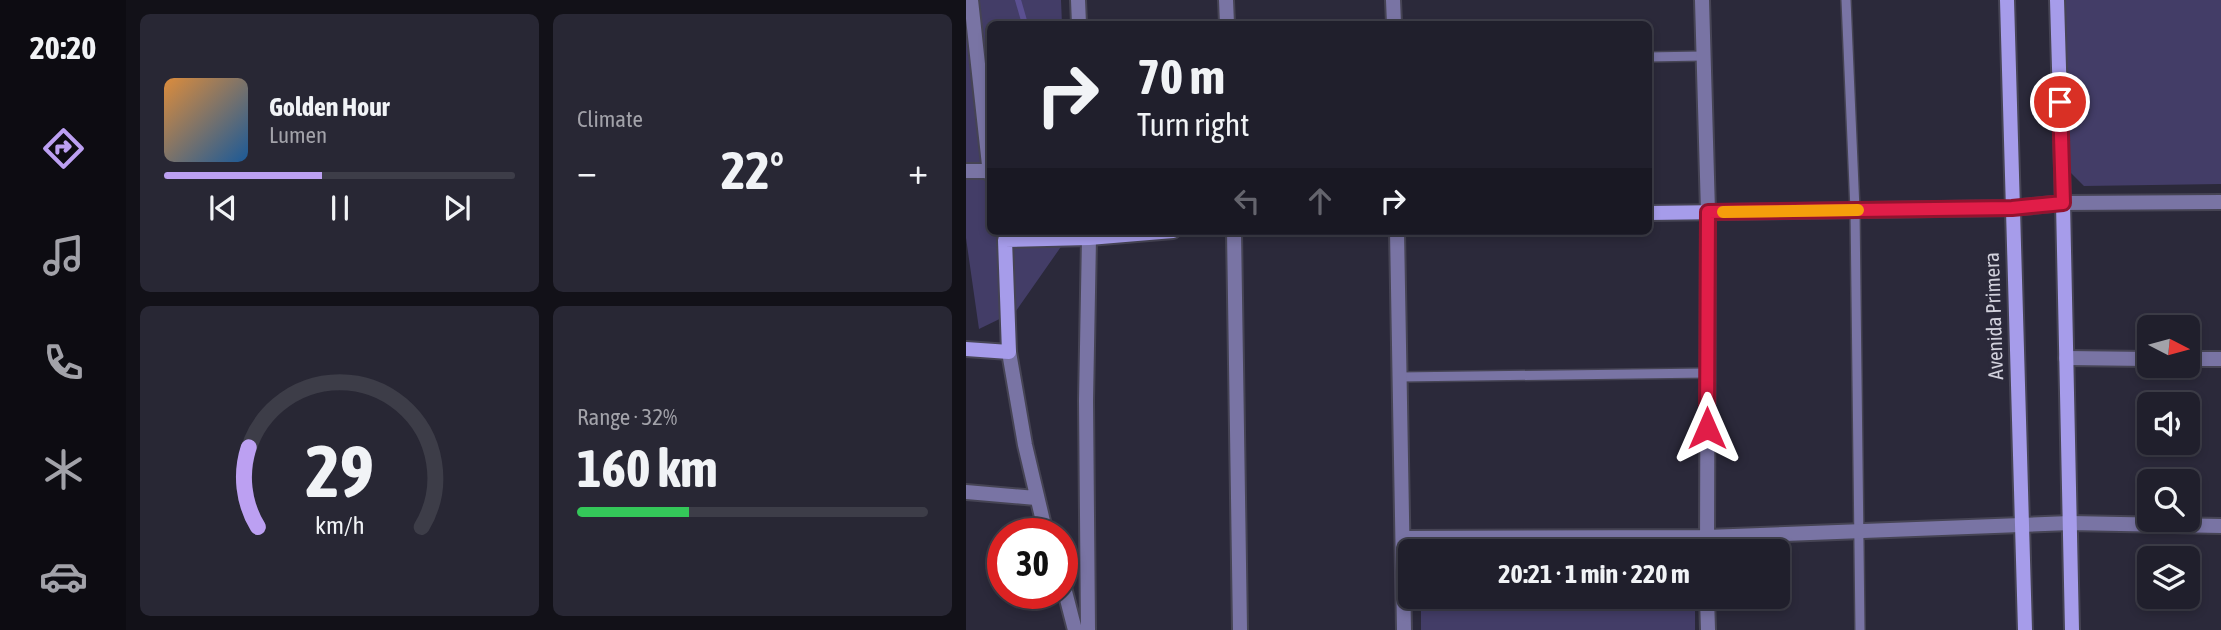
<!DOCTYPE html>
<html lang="en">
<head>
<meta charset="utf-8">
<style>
  :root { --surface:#201f2c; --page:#282734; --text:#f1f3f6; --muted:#a2a2a9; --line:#3d3d48; --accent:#bca0f2 }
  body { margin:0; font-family:"Asap Condensed",sans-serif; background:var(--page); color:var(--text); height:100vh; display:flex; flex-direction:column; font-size:26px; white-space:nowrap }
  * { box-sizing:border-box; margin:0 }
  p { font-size:23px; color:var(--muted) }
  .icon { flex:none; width:38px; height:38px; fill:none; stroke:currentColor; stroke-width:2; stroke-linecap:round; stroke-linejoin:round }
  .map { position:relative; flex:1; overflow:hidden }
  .side { display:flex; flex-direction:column; gap:14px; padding:14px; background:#121118; width:840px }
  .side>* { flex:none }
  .guide { position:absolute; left:21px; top:21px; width:665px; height:214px; border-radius:10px; box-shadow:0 4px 10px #0003,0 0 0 2px var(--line); background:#201f2c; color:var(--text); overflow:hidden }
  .needle { width:46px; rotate:96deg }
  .tools { position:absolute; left:1171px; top:315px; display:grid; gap:14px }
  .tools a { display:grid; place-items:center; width:63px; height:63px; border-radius:10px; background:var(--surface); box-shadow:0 4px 10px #0003,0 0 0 2px var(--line); font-size:35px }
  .speed { position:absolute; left:21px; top:518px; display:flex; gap:14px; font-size:35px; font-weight:700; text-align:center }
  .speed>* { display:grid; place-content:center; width:91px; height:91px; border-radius:50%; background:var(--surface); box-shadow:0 4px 10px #0003,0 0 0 2px var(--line); line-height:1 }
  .speed .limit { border:10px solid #d22; background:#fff; color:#111 }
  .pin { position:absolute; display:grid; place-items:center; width:60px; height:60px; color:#fff; margin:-30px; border:4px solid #fff; border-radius:50%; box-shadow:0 2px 7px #0007 }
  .me { position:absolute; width:77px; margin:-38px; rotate:0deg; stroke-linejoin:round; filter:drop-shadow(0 0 5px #0008) }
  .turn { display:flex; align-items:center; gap:24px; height:147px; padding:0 35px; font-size:32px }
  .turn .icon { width:91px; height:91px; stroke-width:2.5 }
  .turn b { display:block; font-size:49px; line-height:60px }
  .lanes { display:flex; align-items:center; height:66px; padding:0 35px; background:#0003; justify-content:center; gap:35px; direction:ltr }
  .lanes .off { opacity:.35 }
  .big { font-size:52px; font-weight:700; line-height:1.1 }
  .side .tile { flex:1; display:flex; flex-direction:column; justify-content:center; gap:10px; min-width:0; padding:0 24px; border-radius:10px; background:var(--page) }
  .side .dial { align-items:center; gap:0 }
  .dial svg { height:182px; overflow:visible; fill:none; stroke:var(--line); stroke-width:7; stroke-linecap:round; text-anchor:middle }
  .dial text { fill:var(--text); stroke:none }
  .song { display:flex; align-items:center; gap:21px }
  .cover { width:84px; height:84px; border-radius:10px; background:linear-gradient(135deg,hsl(30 70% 55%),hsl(210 70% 35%)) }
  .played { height:7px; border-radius:4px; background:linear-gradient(90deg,var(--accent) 45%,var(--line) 45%) }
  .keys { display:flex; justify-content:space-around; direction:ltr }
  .heat { display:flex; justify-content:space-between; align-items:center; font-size:38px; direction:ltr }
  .charge { height:10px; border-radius:5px; background:linear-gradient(90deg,#34c759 32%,var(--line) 0) }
  .side .tiles { flex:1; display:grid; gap:14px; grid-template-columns:repeat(2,1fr) }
  .trip { position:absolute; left:432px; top:539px; width:392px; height:70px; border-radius:10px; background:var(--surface); box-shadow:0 4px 10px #0003,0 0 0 2px var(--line); font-weight:700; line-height:70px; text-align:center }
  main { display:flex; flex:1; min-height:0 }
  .tab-bar { display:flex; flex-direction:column; width:126px; justify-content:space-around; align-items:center; background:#0d0c12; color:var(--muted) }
  .tab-bar .icon { width:49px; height:49px }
  .tab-bar .on { color:var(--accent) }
  .tab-bar b { font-size:32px; color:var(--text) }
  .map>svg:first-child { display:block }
  .green { fill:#433d67 }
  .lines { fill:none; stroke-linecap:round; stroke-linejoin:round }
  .stream { stroke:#5b5092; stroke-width:6 }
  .lane-casing { stroke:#464454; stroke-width:12 }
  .street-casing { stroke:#464454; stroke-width:18 }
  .secondary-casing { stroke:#464454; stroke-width:18 }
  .lane { stroke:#7974a4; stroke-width:9 }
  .street { stroke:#7974a4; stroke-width:14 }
  .secondary { stroke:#a69cea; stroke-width:14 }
  .route-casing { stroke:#92132f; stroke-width:18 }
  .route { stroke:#e11d48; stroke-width:12 }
  .slow { stroke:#f59e0b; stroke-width:12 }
  .labels { text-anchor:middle; stroke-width:7; stroke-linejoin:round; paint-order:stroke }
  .street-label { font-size:21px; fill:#d2d1dc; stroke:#2b293a }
</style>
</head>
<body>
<main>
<nav class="tab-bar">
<b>20:20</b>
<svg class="icon on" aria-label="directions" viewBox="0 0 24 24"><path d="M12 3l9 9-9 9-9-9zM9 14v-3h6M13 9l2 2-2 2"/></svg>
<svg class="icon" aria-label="music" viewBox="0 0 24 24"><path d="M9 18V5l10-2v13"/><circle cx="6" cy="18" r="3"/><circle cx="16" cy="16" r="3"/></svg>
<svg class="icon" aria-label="phone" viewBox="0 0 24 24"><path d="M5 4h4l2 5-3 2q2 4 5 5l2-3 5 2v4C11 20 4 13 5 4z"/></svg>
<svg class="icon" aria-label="climate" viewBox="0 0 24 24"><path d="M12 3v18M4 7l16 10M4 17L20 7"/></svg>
<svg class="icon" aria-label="car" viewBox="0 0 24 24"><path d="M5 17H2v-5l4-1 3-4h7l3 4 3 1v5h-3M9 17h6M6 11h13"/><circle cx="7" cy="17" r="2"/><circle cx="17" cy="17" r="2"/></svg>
</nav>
<section class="side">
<div class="tiles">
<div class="tile">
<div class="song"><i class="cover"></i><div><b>Golden Hour</b><p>Lumen</p></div></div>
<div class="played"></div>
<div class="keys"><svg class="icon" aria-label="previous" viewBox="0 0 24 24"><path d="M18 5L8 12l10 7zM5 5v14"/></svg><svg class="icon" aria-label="pause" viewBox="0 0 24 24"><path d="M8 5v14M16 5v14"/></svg><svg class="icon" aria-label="next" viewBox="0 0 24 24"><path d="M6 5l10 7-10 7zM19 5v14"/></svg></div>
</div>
<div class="tile"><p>Climate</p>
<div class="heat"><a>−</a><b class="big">22°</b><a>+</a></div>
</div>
<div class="tile dial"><svg viewBox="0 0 100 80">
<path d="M14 69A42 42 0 1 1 86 69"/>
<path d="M14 69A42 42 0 0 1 10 34" stroke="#bca0f2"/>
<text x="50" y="56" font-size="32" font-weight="700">29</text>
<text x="50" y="72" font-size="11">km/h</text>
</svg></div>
<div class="tile"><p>Range · 32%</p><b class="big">160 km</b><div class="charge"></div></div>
</div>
</section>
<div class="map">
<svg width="1255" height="630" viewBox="0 0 1255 630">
  <rect width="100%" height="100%" fill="#2b293a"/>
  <!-- green -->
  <path class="green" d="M0,0H95L96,24H24V231H106L50,311L13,329L0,238Z
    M1095,0H1255V184L1118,186L1103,171Z
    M728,547V551H455V549Z
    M455,597H729V630H455Z"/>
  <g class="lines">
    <!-- stream -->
    <path class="stream" d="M52,0L59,24"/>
    <defs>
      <path id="lane" d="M880,0L889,210L894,630
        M682,57L736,56
        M434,377L741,373"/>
      <path id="street" d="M5,0L24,174
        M112,0L113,24
        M260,0L261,24
        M427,0L428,24
        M736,0L742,212L741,551
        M0,171H24
        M1097,203L1255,202
        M268,231L274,630
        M431,231L438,630
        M43,352L59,445L80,534
        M1100,358L1183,359
        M1222,359H1255
        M0,492L70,498
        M437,538L741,537L1104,523L1255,526
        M96,580L109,630
        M741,597L742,630
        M122,630L120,401L123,238"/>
      <path id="secondary" d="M1041,0L1059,630
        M1091,0L1097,203L1106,630
        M682,213L1046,208L1097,203
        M0,349L43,352L39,240L123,238L207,231"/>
    </defs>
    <!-- lane casing -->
    <use href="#lane" class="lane-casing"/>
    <!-- street casing -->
    <use href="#street" class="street-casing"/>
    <!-- secondary casing -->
    <use href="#secondary" class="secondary-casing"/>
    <!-- lane -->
    <use href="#lane" class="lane"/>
    <!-- street -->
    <use href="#street" class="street"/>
    <!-- secondary -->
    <use href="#secondary" class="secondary"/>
  </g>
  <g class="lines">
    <defs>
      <path id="route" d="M741,428L742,212L1046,208L1097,203L1094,102"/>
    </defs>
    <!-- route casing -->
    <use href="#route" class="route-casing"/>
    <!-- route -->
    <use href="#route" class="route"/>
    <!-- slow -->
    <path class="slow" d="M757,212L892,210"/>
  </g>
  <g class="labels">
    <!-- street labels -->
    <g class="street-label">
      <text transform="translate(1028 316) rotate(-92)" y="7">Avenida Primera</text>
    </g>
  </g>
</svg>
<div class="tools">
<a><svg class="needle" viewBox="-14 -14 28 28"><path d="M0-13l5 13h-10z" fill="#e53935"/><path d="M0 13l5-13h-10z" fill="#a2a2a9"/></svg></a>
<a><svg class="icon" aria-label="sound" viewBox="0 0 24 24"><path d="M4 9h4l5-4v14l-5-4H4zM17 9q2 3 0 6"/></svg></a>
<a><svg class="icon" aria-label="search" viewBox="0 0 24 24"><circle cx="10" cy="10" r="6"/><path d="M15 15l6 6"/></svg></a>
<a><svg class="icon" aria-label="layers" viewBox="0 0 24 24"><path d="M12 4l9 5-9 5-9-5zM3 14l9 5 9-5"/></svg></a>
</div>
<div class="speed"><div class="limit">30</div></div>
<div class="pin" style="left:1094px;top:102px;background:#d93025"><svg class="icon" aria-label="arrive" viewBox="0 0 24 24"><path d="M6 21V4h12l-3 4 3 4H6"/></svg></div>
<svg class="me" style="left:741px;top:428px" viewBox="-20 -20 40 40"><path d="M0-17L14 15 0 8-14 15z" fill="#e11d48" stroke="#fff" stroke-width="4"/></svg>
<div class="trip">20:21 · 1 min · 220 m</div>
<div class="guide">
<div class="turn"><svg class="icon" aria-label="right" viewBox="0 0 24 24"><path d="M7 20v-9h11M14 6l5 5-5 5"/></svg><div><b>70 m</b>Turn right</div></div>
<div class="lanes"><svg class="icon off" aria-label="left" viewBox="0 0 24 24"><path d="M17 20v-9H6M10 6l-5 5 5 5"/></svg><svg class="icon off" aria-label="ahead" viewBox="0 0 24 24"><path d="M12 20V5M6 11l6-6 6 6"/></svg><svg class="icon" aria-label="right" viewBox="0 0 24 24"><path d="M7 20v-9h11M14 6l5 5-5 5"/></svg></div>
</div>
</div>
</main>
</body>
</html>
